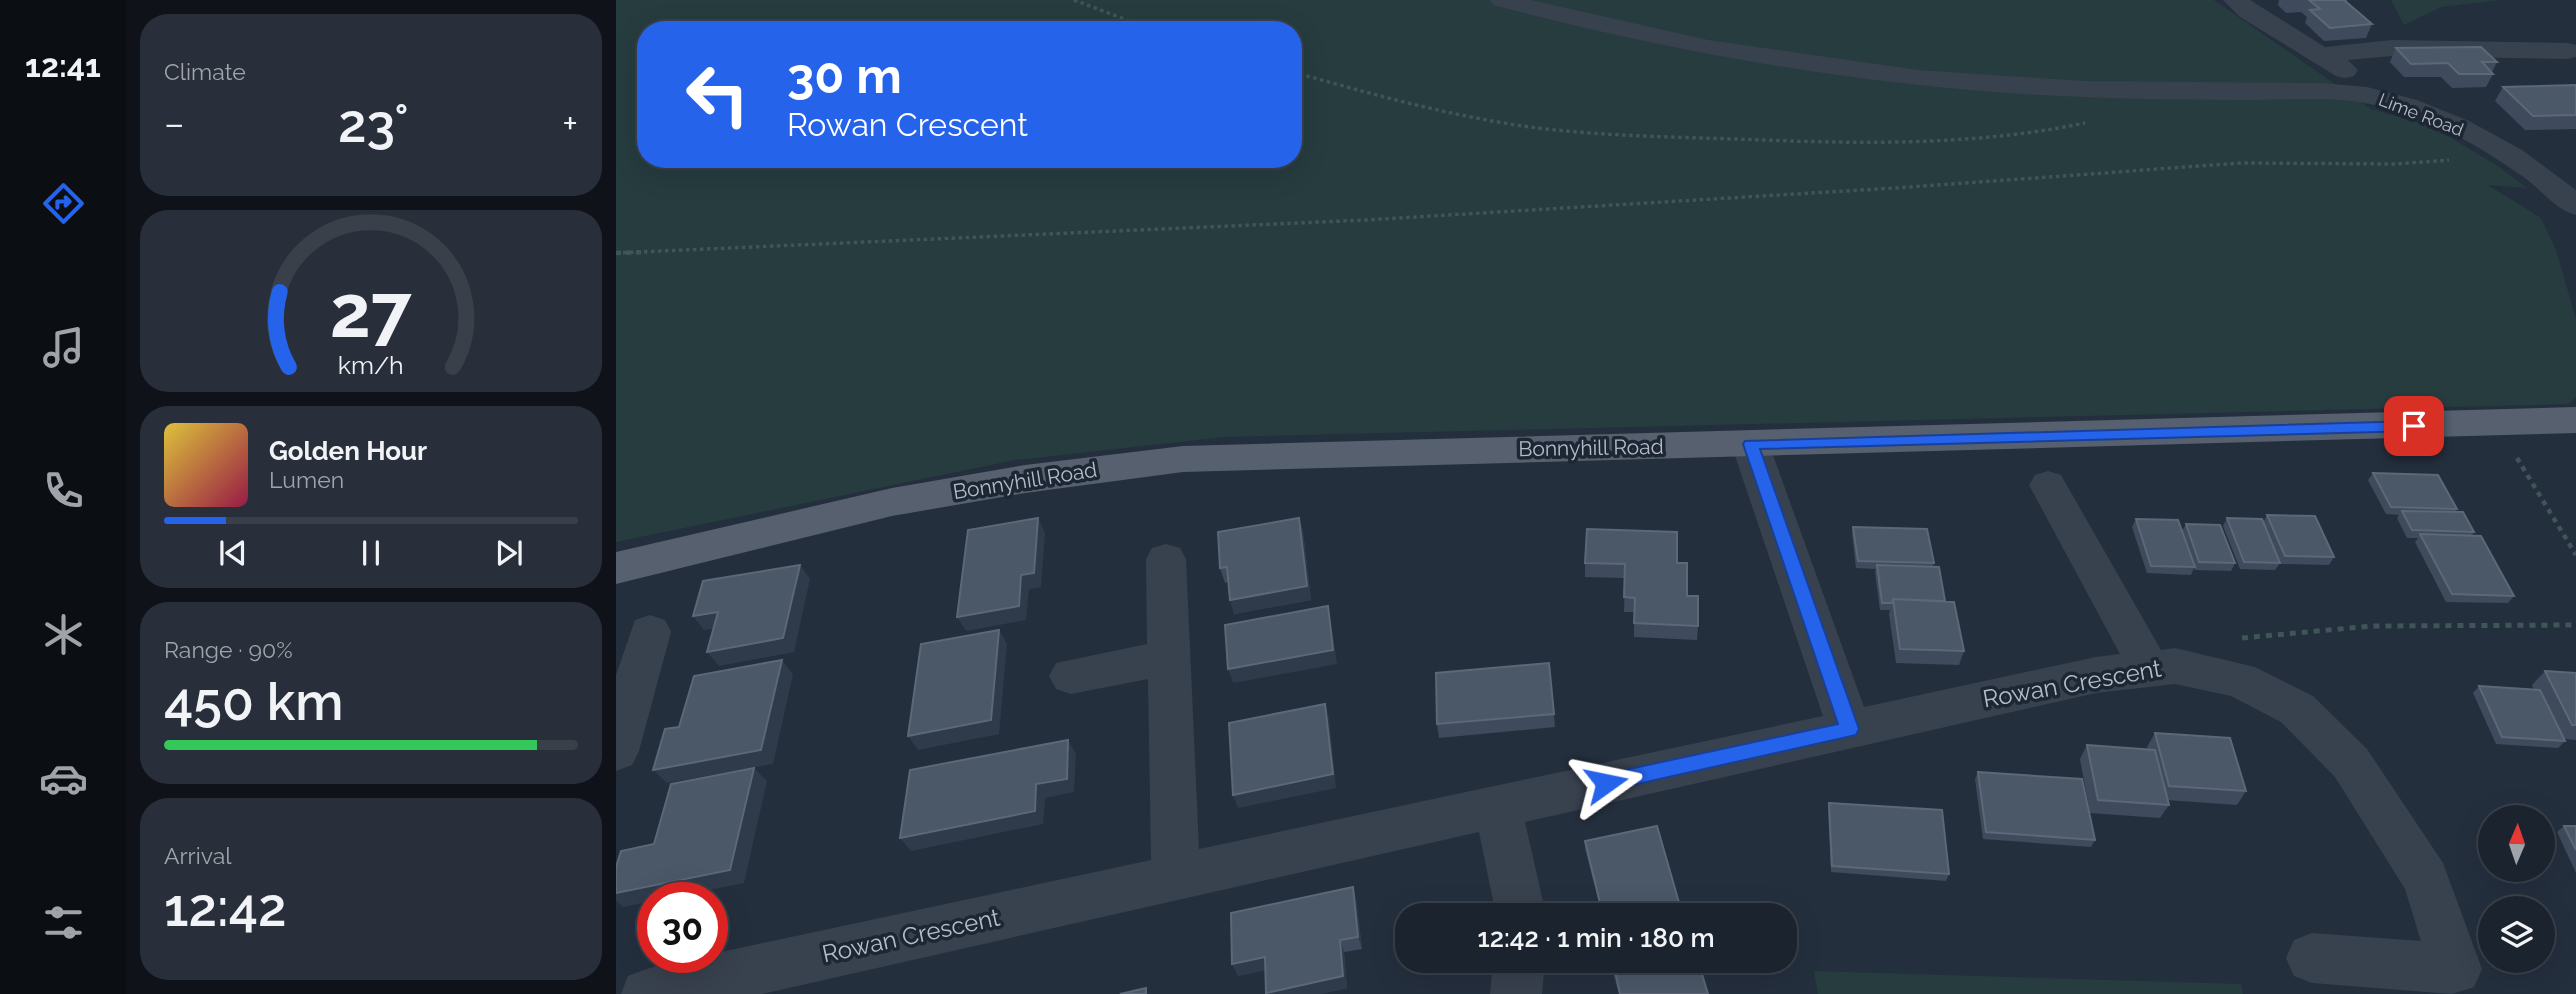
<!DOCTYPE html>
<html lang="en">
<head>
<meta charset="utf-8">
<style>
  :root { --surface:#1b232e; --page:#282f3a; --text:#f1f3f6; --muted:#a0a4aa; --line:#39404a; --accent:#2563eb }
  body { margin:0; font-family:Raleway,sans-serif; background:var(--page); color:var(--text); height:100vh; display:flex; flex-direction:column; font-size:26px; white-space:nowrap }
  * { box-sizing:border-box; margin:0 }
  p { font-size:23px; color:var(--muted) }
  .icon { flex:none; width:38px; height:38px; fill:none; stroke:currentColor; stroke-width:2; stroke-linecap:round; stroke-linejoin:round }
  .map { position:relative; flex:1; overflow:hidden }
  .panel { display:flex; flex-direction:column; gap:14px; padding:14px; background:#0f1319; width:490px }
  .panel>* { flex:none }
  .guide { position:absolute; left:21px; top:21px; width:665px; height:147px; border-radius:28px; box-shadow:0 7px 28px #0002,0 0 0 2px var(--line); background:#2563eb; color:#fff; overflow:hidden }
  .needle { width:46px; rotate:2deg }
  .fabs { position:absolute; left:1862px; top:805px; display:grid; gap:14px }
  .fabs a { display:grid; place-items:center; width:77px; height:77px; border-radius:50%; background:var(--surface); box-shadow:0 7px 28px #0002,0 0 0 2px var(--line); font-size:35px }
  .speed { position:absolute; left:21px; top:882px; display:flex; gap:14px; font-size:35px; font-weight:700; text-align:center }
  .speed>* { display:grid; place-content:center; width:91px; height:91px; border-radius:50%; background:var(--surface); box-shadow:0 7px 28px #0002,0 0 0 2px var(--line); line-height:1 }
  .speed .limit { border:10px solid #d22; background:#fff; color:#111 }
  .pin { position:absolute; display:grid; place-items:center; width:60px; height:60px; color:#fff; margin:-30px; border-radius:14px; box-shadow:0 4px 10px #0006 }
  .me { position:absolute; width:77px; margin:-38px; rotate:78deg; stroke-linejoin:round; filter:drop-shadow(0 0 5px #0008) }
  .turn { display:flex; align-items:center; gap:24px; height:147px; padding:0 35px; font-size:32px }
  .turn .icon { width:91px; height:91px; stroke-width:2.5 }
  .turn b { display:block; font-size:49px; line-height:60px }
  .big { font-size:52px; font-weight:600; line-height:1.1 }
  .panel .card { flex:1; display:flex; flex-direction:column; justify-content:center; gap:10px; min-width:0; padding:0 24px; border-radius:28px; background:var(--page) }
  .panel .dial { align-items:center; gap:0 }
  .dial svg { height:182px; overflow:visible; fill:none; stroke:var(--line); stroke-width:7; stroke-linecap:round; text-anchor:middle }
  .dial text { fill:var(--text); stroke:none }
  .song { display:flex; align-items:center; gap:21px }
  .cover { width:84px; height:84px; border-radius:10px; background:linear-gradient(135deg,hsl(50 70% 55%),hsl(340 70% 35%)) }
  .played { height:7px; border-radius:4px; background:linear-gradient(90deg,var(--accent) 15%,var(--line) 15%) }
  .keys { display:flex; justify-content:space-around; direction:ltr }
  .heat { display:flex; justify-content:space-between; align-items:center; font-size:38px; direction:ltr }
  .charge { height:10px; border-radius:5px; background:linear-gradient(90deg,#34c759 90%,var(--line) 0) }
  .trip { position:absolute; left:779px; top:903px; width:402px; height:70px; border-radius:28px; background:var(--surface); box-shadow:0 7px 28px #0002,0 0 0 2px var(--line); font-weight:600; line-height:70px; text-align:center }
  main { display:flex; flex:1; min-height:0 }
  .tab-bar { display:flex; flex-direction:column; width:126px; justify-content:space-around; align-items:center; background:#0b0e12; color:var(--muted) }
  .tab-bar .icon { width:49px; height:49px }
  .tab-bar .on { color:var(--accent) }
  .tab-bar b { font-size:32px; color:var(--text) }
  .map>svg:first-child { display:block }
  .green { fill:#263c3f; fill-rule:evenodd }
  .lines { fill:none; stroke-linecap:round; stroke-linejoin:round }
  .path-far2 { stroke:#3f5557; stroke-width:3.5; stroke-dasharray:3.5 3.5; stroke-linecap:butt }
  .path-far1 { stroke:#3f5557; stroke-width:4.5; stroke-dasharray:5 5; stroke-linecap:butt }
  .path { stroke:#3f5557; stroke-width:5; stroke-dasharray:6 6; stroke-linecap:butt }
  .minor { fill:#38414e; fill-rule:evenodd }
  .major { fill:#56606e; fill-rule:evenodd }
  .wall { fill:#3f4b5c }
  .shaded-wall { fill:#2f3b4b }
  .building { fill:#4b5868; stroke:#5c6777; stroke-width:2 }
  .route { fill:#2563eb; stroke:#184099; stroke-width:2 }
  .labels { text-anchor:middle; stroke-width:7; stroke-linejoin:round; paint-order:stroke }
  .far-street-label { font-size:18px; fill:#b4bcc9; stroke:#1d2633 }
  .street-label { font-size:21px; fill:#b4bcc9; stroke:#1d2633 }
  .near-street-label { font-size:24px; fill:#b4bcc9; stroke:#1d2633 }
</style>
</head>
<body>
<main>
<nav class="tab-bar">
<b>12:41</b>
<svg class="icon on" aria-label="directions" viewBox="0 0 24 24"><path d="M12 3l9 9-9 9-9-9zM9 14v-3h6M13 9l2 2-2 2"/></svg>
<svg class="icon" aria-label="music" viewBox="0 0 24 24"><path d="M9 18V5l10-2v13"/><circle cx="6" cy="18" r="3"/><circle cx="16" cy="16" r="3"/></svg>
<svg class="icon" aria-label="phone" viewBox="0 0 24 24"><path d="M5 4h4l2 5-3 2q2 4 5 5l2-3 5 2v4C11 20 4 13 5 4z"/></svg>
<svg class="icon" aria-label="climate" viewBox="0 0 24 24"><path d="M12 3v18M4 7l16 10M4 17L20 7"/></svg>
<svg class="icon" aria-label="car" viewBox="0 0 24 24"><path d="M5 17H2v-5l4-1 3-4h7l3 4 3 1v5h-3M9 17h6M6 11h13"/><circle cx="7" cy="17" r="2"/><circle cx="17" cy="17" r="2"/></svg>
<svg class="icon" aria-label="filters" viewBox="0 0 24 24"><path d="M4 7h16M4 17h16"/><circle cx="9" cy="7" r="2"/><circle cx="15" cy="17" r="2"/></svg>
</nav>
<section class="panel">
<div class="card"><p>Climate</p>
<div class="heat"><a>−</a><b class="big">23°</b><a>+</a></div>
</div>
<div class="card dial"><svg viewBox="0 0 100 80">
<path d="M14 69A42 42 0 1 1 86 69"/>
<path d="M14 69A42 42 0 0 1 10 36" stroke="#2563eb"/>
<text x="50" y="56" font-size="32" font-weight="700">27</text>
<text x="50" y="72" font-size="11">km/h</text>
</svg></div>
<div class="card">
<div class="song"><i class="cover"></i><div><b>Golden Hour</b><p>Lumen</p></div></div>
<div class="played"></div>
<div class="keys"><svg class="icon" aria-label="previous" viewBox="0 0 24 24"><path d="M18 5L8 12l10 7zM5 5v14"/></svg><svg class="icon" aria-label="pause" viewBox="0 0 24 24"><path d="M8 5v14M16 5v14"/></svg><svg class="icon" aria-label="next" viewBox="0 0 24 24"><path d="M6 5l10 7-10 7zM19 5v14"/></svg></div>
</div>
<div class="card"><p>Range · 90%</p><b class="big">450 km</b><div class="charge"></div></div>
<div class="card"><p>Arrival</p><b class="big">12:42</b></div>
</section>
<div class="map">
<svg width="1960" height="994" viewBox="0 0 1960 994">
  <rect width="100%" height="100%" fill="#242f3e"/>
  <!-- green -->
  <path class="green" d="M0,0H1598L1755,109L1807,124L1835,138L1882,166L1911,188L1872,185L1925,218L1940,250L1960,319V397L1953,404L608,437L399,460L0,542ZM30,30H677V159H30Z
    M1775,0H1884L1825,7L1788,25Z
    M1198,971L1625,984L1627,994H1202Z"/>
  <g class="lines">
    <!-- path-far2 -->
    <path class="path-far2" d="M458,0L537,30
      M677,72C755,94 834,116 914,127C991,137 1070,137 1147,140C1256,144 1362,145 1469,123
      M0,253L750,220L1295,187L1625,163L1779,164L1833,160"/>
    <!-- path-far1 -->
    <path class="path-far1" d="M0,253L31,252
      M1901,458L1960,555"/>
    <!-- path -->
    <path class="path" d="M1626,638L1756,626L1960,625"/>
    <!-- minor -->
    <path class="minor" d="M874,0H915L1092,40L1302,70L1467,81L1703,83L1751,87L1801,100L1853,121L1906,150L1960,190V215C1939,210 1924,188 1906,176C1862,145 1808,114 1754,104C1715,96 1675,100 1636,100C1572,100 1508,99 1444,96C1251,87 1064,54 877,5Z
      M1607,0H1634L1709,47L1776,40L1951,43L1960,45V57L1951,59L1776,56L1732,60L1742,70L1738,76L1729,78L1720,76L1624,17Z
      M1134,431L1147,435L1153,444L1248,707L1480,657L1504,654L1413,485L1419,475L1432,471L1445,475L1545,650L1559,648L1639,667L1697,696L1751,749L1827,863L1866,969L1858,987L1836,994L1696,983L1678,976L1670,958L1678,940L1696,933L1805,941L1789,889L1719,777L1665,722L1615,696L1559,684L1480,693L909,822L930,915H880L863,832L146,994H5L12,976C39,965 68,957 96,957V954L535,860L532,679L455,694L440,689L433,676L440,663L531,644L530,559L536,548L550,544L564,548L570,559L583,849L1207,716L1115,444L1121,435Z
      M34,615L49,620L55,632L23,751L16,765L0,771V675L19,620Z
      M877,961H929L926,994H874Z"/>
    <!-- major -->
    <path class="major" d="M1960,407V433L567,472L409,493L276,516L0,584V552L276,488L409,465L567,446Z"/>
  </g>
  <!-- wall -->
  <path class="wall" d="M1663,0H1732L1730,2L1756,24L1750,38L1708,41L1689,23L1691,17L1685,12L1670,13L1662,5Z
    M1780,48L1881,62L1876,72L1877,74L1870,87L1836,88L1825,77H1788L1774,62Z
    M1960,85V129L1909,130L1879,101L1887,87Z
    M1757,473L1841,509L1839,512L1858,532L1855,536L1898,596L1892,603L1830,602L1799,542L1802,538H1791L1781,518L1783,515L1770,514L1752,480Z
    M1651,515L1718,557L1713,565L1664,564V563L1659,570L1624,569L1607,526L1611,518L1647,523Z
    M683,518L687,532L695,600L618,614L612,582L609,583L604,568Z
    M1520,519L1566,531L1570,524L1619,563L1615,571L1579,570L1578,568L1575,575L1531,573L1516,527Z
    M1237,527L1318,563L1317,566L1348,651L1343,665L1280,663L1273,614L1274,610H1264L1259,572L1260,569L1240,568L1236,534Z
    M969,563H1061L1071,596L1082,626L1081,640L1018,637V612H1008L1009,578L969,577Z
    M1929,671L1960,673V740L1949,739V741L1942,748L1880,744L1857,693L1863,686L1918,690L1916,685Z
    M938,714L939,727L823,738L821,724Z
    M1539,733L1630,791L1621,805L1551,800L1553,805L1544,818L1474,813L1464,759L1471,745L1532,749L1531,747Z
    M1362,772L1479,840L1475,847L1367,839L1359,779Z
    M1213,803L1333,874L1330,881L1215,872L1212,810Z
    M1948,826H1960V873L1941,832Z
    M969,841L1066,913V915H986L969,848Z
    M740,899L746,949L728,952L731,988L703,994H651L649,970L622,976Z
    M998,966L1092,994H1003L997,973Z"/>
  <!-- shaded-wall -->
  <path class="shaded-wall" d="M422,518L429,533L425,587L413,589L410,620L350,631L341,617L405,575Z
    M683,518L687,532L695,600L618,614L614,600Z
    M184,565L194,579L178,652L103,666L91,652Z
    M712,606L715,621L721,664L617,683L612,669Z
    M102,612L114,626L88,630L77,616Z
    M383,630L391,644L383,734L302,750L292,736Z
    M166,660L177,674L157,764L51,783L37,770Z
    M709,704L713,718L720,788L622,808L617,795Z
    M452,740L460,754L458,792L429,798L427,824L295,851L284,838L420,784Z
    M138,768L151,781L128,883L54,898H37V901L7,907L0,901V893Z
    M737,887L740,899L746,949L742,937Z
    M724,940L728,952L731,988L703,994H651L650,993Z
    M649,957L654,969L622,976L616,964Z"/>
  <!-- building -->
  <path class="building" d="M1693,0H1728L1756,24L1714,28L1694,10L1704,9Z
    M1865,47L1881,62H1866L1877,74H1843L1832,63L1795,64L1780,48Z
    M1960,85V115L1917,116L1887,87Z
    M1757,473L1822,475L1841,509L1775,507Z
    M1786,511L1847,512L1858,532L1796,530Z
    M1651,515L1699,516L1718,557L1669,556Z
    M422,518L418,573L405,575L403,606L341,617L352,530Z
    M683,518L691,586L614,600L611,567L604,568L602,532Z
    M1611,518L1646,519L1664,563L1628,562Z
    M1520,519L1562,520L1579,567L1535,566Z
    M1570,524L1604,525L1619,563L1583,562Z
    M1237,527L1311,529L1318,563L1242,561Z
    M971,529L1061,532V563H1071V596H1082V626L1018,623L1019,598L1008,597L1009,564L969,563Z
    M1804,534L1865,536L1898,596L1836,594Z
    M184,565L167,638L91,652L102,612L77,616L87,581Z
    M1261,565L1323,567L1329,601L1277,599L1276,603H1266Z
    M1277,599L1338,602L1348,651L1284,649Z
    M712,606L717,650L612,669L609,625Z
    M383,630L375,720L292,736L305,644Z
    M166,660L145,750L37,770L49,729L63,727L78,676Z
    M933,663L938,714L821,724L820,673Z
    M1929,671L1960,673V725H1956Z
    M1863,686L1924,690L1949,741L1886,737Z
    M709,704L717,774L617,795L613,723Z
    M1539,733L1614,738L1630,791L1553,786Z
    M452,740L451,779L420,784L419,811L284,838L294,770Z
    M1471,745L1539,750L1553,805L1482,800Z
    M138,768L114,870L0,893V867L5,851L38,844L55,784Z
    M1362,772L1466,779L1479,840L1370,832Z
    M1213,803L1326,810L1333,874L1216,866Z
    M1041,826L1066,913L1057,915H987L969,841Z
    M1948,826H1960V850Z
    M737,887L742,937L724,940L727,976L650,993L649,957L616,964L615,913Z
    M1024,961H1082L1092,994H1004L998,966Z
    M530,988V994H504Z"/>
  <!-- route -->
  <path class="route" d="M1798,421L1805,426L1798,431L1144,449L1243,729L1240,735L990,791L983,789L980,783L983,777L990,774L1222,724L1127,444L1129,441Z"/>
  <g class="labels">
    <!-- far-street labels -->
    <g class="far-street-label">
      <text transform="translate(1805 115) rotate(21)" y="6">Lime Road</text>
    </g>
    <!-- street labels -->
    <g class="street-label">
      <text transform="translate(975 448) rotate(-1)" y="7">Bonnyhill Road</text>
      <text transform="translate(409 481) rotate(-9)" y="7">Bonnyhill Road</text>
    </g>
    <!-- near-street labels -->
    <g class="near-street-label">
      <text transform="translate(1456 684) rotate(-10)" y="8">Rowan Crescent</text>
      <text transform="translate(295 936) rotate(-12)" y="8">Rowan Crescent</text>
    </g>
  </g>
</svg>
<div class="fabs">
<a><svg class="needle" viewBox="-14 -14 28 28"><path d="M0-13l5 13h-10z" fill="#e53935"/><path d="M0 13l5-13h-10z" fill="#a0a4aa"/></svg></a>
<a><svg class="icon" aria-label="layers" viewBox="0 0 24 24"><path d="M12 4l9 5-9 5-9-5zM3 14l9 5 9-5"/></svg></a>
</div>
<div class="speed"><div class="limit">30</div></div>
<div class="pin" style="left:1798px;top:426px;background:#d93025"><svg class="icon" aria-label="arrive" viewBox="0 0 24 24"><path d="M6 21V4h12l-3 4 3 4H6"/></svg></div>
<svg class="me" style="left:990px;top:783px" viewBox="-20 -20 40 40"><path d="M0-17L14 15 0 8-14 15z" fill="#2563eb" stroke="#fff" stroke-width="4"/></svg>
<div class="trip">12:42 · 1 min · 180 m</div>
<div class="guide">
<div class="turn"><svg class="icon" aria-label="left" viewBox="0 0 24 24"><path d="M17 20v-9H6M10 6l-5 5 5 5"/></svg><div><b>30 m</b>Rowan Crescent</div></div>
</div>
</div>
</main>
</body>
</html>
